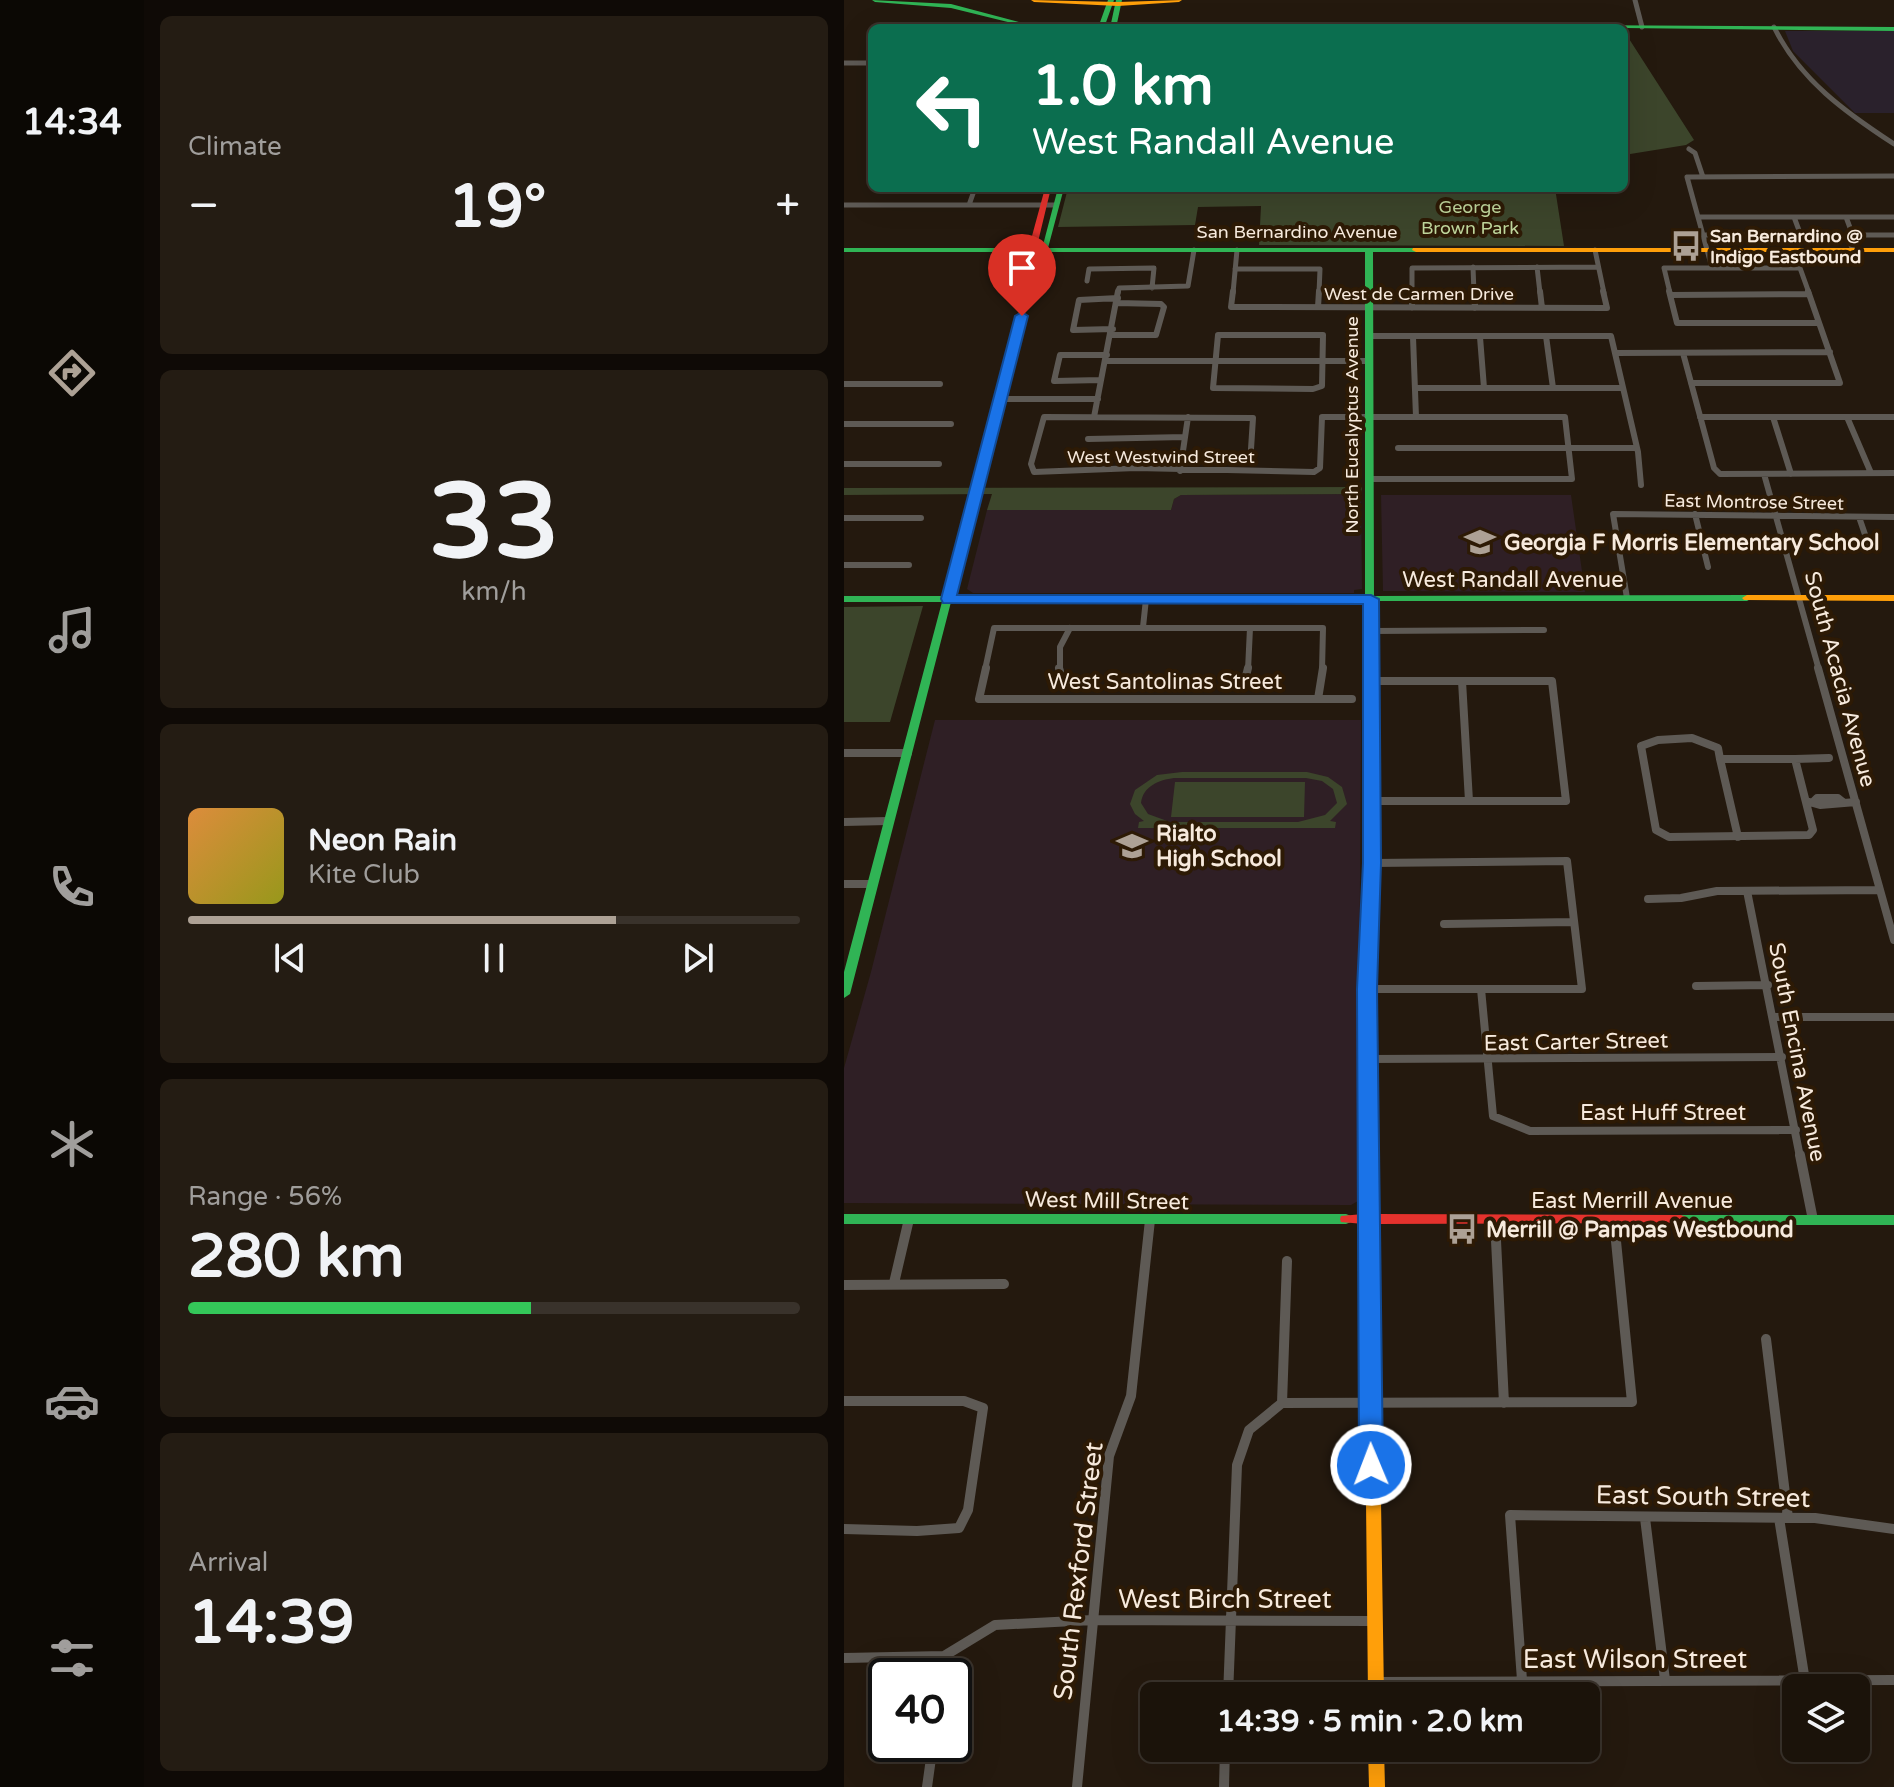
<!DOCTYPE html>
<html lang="en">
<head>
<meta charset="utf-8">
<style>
  :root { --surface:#1b130a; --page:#241c13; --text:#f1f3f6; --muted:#a09e9c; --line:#39322b; --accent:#ada195 }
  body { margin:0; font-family:"Varela Round",sans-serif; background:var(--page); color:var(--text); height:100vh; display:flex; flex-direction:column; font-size:30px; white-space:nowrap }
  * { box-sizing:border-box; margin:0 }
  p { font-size:26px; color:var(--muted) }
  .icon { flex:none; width:44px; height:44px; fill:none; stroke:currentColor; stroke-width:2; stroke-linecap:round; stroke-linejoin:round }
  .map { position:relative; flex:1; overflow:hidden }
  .drawer { display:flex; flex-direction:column; gap:16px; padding:16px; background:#0f0a06; width:700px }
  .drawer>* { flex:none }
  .guide { position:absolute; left:24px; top:24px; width:760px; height:168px; border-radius:12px; box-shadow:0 8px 32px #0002,0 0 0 2px var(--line); background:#0b6e4f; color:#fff; overflow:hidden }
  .fabs { position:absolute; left:938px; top:1674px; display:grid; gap:16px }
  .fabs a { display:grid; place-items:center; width:88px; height:88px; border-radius:12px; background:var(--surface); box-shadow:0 8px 32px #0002,0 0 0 2px var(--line); font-size:40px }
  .speed { position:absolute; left:24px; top:1658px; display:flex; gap:16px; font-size:40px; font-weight:700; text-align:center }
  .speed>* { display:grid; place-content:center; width:104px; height:104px; border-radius:50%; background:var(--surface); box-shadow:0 8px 32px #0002,0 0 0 2px var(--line); line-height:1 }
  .speed .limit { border:4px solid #111; border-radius:12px; background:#fff; color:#111 }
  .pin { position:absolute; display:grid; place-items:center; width:68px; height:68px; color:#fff; margin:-82px -34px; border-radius:50% 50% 50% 0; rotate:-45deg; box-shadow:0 0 8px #0007 }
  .pin .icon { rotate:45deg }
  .me { position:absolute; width:88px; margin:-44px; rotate:359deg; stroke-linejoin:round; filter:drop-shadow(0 0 6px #0008) }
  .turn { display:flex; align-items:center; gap:28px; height:168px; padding:0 32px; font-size:36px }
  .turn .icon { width:104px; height:104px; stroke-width:2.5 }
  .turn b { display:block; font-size:56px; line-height:68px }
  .big { font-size:60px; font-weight:700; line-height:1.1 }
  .drawer .widget { flex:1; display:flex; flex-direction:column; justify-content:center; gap:12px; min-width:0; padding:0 28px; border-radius:12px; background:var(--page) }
  .drawer .dial { align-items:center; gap:0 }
  .dial b { font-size:104px; line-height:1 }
  .song { display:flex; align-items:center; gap:24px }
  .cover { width:96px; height:96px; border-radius:12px; background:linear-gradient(135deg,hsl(30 70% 55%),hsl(60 70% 35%)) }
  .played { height:8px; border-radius:4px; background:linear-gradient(90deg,var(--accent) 70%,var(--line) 70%) }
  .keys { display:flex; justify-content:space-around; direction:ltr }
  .heat { display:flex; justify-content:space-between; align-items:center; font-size:44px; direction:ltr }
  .charge { height:12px; border-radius:6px; background:linear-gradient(90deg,#34c759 56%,var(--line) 0) }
  .trip { position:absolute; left:296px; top:1682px; width:460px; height:80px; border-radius:12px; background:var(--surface); box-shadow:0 8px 32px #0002,0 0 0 2px var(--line); font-weight:700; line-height:80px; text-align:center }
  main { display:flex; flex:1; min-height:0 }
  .tab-bar { display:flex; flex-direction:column; width:144px; justify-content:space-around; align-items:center; background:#0b0804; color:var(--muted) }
  .tab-bar .icon { width:56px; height:56px }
  .tab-bar .selected { color:var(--accent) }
  .tab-bar b { font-size:36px; color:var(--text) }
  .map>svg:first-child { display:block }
  .industrial { fill:#2a212c }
  .education { fill:#2f1f25 }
  .green { fill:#3c452b; fill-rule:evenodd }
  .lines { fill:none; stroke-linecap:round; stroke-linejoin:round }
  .street-far3 { stroke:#5e5a55; stroke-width:5 }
  .street-far2 { stroke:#5e5a55; stroke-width:6 }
  .street-far1 { stroke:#5e5a55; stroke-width:8 }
  .street { stroke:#5e5a55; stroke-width:10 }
  .fast { fill:#30b455; fill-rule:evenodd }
  .slow { fill:#ff9f0a; fill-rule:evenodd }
  .jam { fill:#e5322d; fill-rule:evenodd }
  .route { fill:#1a73e8; stroke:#114b97; stroke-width:2 }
  .labels { text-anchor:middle; stroke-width:8; stroke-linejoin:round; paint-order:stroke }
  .far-park-label { font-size:18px; fill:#bfd69c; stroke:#2d1a05 }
  .far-street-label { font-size:18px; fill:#f7eadd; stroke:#2d1a05 }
  .far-poi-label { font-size:18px; font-weight:bold; fill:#f7eadd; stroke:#2d1a05; text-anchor:start }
  .poi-label { font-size:22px; font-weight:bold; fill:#f7eadd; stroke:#2d1a05; text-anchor:start }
  .street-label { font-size:22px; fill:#f7eadd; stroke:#2d1a05 }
  .near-street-label { font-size:26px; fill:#f7eadd; stroke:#2d1a05 }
</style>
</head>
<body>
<main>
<nav class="tab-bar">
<b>14:34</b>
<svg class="icon selected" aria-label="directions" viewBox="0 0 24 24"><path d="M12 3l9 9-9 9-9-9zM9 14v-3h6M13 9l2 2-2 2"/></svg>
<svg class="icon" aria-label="music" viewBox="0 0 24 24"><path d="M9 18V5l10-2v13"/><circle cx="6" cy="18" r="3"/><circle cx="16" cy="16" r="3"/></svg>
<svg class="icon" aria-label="phone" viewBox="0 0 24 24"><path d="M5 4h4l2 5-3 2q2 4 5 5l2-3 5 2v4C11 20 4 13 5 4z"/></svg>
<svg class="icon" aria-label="climate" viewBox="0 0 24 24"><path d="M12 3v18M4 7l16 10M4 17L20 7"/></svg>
<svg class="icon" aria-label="car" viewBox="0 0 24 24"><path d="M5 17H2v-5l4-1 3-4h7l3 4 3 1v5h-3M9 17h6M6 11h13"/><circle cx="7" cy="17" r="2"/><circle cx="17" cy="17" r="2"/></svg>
<svg class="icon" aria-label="filters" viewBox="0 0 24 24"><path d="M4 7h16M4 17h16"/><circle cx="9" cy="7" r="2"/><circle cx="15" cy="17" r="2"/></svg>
</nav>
<section class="drawer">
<div class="widget"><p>Climate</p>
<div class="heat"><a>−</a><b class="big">19°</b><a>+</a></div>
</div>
<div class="widget dial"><b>33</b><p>km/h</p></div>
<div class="widget">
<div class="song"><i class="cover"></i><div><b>Neon Rain</b><p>Kite Club</p></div></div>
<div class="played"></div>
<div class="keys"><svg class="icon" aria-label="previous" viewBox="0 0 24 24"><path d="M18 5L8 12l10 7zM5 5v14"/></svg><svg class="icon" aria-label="pause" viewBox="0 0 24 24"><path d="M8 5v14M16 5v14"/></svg><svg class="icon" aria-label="next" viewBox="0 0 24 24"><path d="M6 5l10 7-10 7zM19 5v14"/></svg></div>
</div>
<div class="widget"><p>Range · 56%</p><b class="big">280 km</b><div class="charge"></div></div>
<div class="widget"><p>Arrival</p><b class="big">14:39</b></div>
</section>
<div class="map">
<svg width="1050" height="1787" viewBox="0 0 1050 1787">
  <rect width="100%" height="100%" fill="#24190e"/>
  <!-- industrial -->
  <path class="industrial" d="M941,31H1050V113H1011L949,51Z"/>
  <!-- education -->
  <path class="education" d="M517,494L518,589L510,590V593H129L123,589L143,510H327L330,499L337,495Z
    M537,495H727L741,592L539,591Z
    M91,720H517L514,1201L507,1205L0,1203V1068L27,972Z"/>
  <!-- green -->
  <path class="green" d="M780,31L850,140L842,145L780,155Z
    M224,188H711L720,246L415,245L417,206L354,207L351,225L214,227Z
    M518,487L517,494L337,495L330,499L327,510H143L148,494L0,495V488Z
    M79,606L46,722H0V607Z
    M338,772H463L484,777L498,787L503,804L486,821L492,822L491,828H294L295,822L300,821L291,814L286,804L291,790L313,775ZM330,778H462L478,781L489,789L493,803L481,815L454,822H326L304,814L297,803C299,786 315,780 330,778Z
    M331,782H461L460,817H327Z"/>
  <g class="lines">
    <!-- street-far3 -->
    <path class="street-far3" d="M791,0L798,27
      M930,27C956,80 1001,112 1050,144
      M0,63H28
      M845,149L851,153L859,177
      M0,205H212
      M125,205L131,188
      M854,217H1002L1008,233L1004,238L1009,250
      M950,217L959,241
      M1002,217H1050
      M858,235H957
      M1007,235H1050
      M751,250L760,293
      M629,267L630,293
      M693,267L696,293
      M868,268L843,177L1050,176
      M391,269H476L475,293
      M243,281L245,269L310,268L308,288
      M274,293L275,288L344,286L350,250
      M389,293L393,250
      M568,293V268L754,267
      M826,293L820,268H956L965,293"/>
    <!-- street-far2 -->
    <path class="street-far2" d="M389,291L387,307L763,308L759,291
      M568,291V308
      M630,291L631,308
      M696,291L698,308
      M825,291L833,323H975
      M826,295L965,294
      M474,307L475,291
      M269,329L229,330L235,300L274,298
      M268,335H312L320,307L317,304L273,303
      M374,335H479L478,386L469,389L369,388Z
      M526,336H767L794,452L797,485
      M702,336L709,388
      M569,337L572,417
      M636,337L640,388
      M771,353L986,352
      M839,353L870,468L876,474L1050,473
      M262,361H526
      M257,380L210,381L216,355H263
      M847,383H996L964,291
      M0,384H96
      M571,388H779
      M156,399H254
      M250,417L274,291
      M856,417H1050
      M929,417L947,474
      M1003,417L1027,473
      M0,424H107
      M244,439L341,437
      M554,448H793
      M407,449L409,418L200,417L187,464L190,472L292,468L470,472L476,468L478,417H721L728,479H527
      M0,464H95
      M336,471L344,417
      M920,474L975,670
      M851,514L864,567
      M1015,517L1026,549
      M0,518H77
      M0,565H65
      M783,598L769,514L1050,517
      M299,627L302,599
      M528,631L700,630
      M141,670L150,628H479L478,670
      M216,670V647L226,628
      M404,670L406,628"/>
    <!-- street-far1 -->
    <path class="street-far1" d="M142,668L135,699H474
      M215,668L219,681
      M974,668L1050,940
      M401,680L404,668
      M528,681H708L722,801H528
      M618,681L625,801
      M474,699H508
      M474,699L479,668
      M848,738L874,748L876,759H951L969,830L965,835L825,837L812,830L797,746L814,740Z
      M0,753H64
      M876,759L894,837
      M951,759L985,758
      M962,801L976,805L1012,802
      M970,801L973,798H994L999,802
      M0,822L44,821
      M0,884H29
      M903,891L956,1157
      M804,899L837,898L873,891L1036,890
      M600,924L729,922
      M852,986L924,985
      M523,989H738L723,861L528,863
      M637,989L649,1116L686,1131L952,1130
      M930,1017H1050
      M525,1059L938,1057"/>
    <!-- street -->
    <path class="street" d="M956,1155L969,1220
      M651,1220L660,1403
      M50,1283L65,1219
      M0,1285L160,1284
      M922,1339L944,1518
      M0,1401H120L139,1408L124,1510L115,1528L73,1531L0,1529
      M438,1403L788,1402L770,1221
      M438,1403L443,1261
      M801,1518L821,1680
      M935,1518L961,1681
      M0,1658L100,1656L151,1625L249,1620L530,1621
      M98,1676L100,1656
      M678,1680L666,1515L971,1518L1050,1529
      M532,1682L1050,1680
      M384,1696L393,1465L405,1430L438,1403
      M83,1787L89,1744
      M233,1787L265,1456L287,1396L306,1220
      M380,1787L381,1748"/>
    <!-- fast -->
    <path class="fast" d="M28,0L107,4L198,28H188L107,8L31,2Z
      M264,0H270L260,28H254Z
      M272,0H278L272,28H266Z
      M412,23L1050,27V31L780,28H361L364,26Z
      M214,188H220L204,248H575L576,250L572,252H529L530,596L903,595L908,598L903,601H530L532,907L526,910L520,907L521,601L107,602L6,994L0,998V972L98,602H0V596H99L191,252H0V248H196L199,245ZM199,252H521V596H108L196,255Z
      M0,1214H502L507,1216L508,1219L507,1222L502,1224H0Z
      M837,1215H1050V1225H837L832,1223L831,1220L832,1217Z"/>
    <!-- slow -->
    <path class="slow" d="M187,0L274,2L338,0L335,2L274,6L190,2Z
      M569,248H1050V252H572L568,250Z
      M903,595H1050V601L900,600L898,598Z
      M527,1300L532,1301L534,1305L540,1696H524L520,1305L522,1301Z
      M524,1748H540L541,1787H525Z"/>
    <!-- jam -->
    <path class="jam" d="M201,188H207L193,246L198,250L194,252L185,247Z
      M526,904L532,907L529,989L532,1214L837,1215L842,1217L843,1220L842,1223L532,1224L534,1305L532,1309L527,1310L522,1309L520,1305V1224L497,1222L496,1219L497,1216L519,1214L517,989L520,907Z"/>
  </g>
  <!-- route -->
  <path class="route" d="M178,312L184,316L113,595H527L535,599L537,863L533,989L539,1465L536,1472L527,1475L519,1472L515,1465L513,989L519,863V604L99,603L97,599L171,316Z"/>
  <!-- icons -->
  <defs>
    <symbol id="bus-bare" viewBox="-9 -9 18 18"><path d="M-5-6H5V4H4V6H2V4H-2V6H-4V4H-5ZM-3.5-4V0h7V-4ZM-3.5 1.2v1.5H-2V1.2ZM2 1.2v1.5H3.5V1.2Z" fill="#ada195" stroke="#2d1a05" stroke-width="2.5" paint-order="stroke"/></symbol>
    <symbol id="school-bare" viewBox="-9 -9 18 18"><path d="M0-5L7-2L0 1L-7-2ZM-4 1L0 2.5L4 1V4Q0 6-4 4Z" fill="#ada195" stroke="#2d1a05" stroke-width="2.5" paint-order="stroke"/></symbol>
  </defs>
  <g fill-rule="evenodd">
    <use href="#bus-bare" x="820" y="224" width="44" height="44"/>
    <use href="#school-bare" x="614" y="520" width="44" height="44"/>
    <use href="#school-bare" x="266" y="824" width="44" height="44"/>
    <use href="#bus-bare" x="596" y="1207" width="44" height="44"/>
  </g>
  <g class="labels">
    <!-- far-park labels -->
    <g class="far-park-label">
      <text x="626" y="213">George<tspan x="626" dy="21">Brown Park</tspan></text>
    </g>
    <!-- far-street labels -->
    <g class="far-street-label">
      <text x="453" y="238">San Bernardino Avenue</text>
      <text x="575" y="300">West de Carmen Drive</text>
      <text transform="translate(508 425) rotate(-90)" y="6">North Eucalyptus Avenue</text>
      <text x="317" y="463">West Westwind Street</text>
      <text transform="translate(910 502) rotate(1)" y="6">East Montrose Street</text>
    </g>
    <!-- far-poi labels -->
    <g class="far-poi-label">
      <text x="866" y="242">San Bernardino @<tspan x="866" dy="21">Indigo Eastbound</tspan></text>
    </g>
    <!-- poi labels -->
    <g class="poi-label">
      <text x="660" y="550">Georgia F Morris Elementary School</text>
      <text x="312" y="841">Rialto<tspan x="312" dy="25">High School</tspan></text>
      <text x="642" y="1237">Merrill @ Pampas Westbound</text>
    </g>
    <!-- street labels -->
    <g class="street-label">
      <text x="669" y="587">West Randall Avenue</text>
      <text transform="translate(997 679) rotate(75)" y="8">South Acacia Avenue</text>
      <text x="321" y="689">West Santolinas Street</text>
      <text transform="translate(732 1041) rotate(-1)" y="8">East Carter Street</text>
      <text transform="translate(954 1052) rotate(79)" y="8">South Encina Avenue</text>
      <text x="819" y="1120">East Huff Street</text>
      <text transform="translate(263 1200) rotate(1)" y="8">West Mill Street</text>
      <text x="788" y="1208">East Merrill Avenue</text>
    </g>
    <!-- near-street labels -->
    <g class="near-street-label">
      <text transform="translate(859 1496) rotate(1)" y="9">East South Street</text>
      <text transform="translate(234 1571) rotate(-83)" y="9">South Rexford Street</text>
      <text x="381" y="1608">West Birch Street</text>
      <text x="791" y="1668">East Wilson Street</text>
    </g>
  </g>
</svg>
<div class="fabs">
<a><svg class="icon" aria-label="layers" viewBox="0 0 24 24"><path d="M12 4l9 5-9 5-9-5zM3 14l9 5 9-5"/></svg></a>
</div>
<div class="speed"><div class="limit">40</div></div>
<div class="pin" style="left:178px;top:316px;background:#d93025"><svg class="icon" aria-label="arrive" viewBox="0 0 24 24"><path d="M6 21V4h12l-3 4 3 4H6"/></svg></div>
<svg class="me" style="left:527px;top:1465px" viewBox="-20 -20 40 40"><circle r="17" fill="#1a73e8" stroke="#fff" stroke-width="3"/><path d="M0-11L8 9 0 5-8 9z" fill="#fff"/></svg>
<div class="trip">14:39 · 5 min · 2.0 km</div>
<div class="guide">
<div class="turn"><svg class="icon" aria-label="left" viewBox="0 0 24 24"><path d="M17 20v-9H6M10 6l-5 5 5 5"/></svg><div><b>1.0 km</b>West Randall Avenue</div></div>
</div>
</div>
</main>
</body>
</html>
